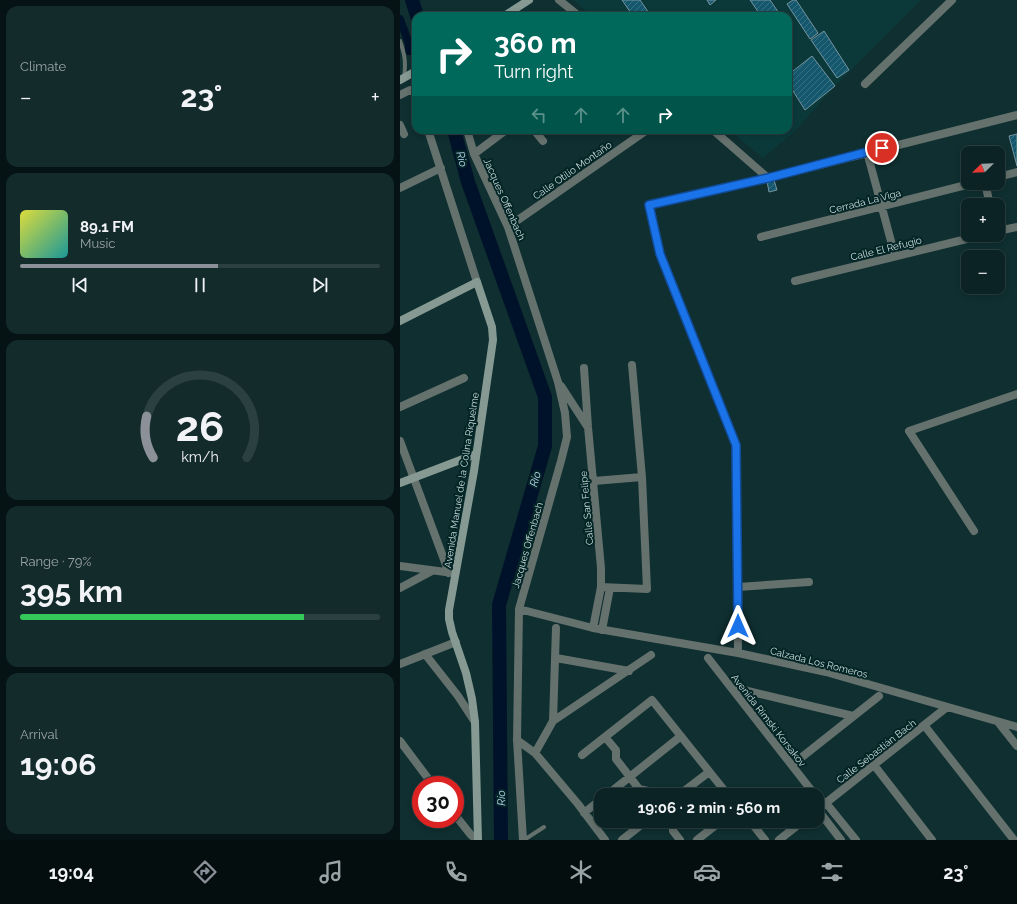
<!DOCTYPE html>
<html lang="en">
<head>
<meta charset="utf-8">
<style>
  :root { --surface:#0b2324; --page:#142b2c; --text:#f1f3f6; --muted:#9aa4a6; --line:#2b4041; --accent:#8c9099 }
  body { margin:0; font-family:Raleway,sans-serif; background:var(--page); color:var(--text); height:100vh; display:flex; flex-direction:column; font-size:15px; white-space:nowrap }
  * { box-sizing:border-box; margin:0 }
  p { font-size:13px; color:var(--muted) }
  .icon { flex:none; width:22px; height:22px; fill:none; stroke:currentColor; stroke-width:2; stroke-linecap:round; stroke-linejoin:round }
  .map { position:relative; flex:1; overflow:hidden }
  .details { display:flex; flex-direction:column; gap:6px; padding:6px; background:#061314; width:400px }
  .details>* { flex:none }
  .guide { position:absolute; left:12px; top:12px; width:380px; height:122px; border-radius:12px; box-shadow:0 2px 6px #0003,0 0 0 1px var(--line); background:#00695c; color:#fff; overflow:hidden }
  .needle { width:26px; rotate:247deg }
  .tools { position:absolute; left:561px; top:146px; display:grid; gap:8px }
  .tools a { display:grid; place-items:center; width:44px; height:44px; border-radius:8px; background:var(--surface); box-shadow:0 2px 6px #0003,0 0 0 1px var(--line); font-size:20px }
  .speed { position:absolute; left:12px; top:776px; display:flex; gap:8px; font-size:20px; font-weight:700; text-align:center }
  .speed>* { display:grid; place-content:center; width:52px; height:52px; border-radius:50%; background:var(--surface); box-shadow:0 2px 6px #0003,0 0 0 1px var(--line); line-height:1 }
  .speed .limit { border:6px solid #d22; background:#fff; color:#111 }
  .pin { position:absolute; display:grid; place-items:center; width:34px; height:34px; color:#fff; margin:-17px; border:2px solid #fff; border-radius:50%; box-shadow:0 1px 4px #0007 }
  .me { position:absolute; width:44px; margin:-22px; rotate:0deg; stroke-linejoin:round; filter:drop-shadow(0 0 3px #0008) }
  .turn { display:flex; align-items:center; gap:14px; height:84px; padding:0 16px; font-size:18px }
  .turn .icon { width:52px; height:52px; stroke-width:2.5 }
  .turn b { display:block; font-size:28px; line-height:34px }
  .lanes { display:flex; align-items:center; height:38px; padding:0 16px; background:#0003; justify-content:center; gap:20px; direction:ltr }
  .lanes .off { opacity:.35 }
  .big { font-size:30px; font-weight:700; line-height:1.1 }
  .details .card { flex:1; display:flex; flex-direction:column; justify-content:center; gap:6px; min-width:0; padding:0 14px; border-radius:12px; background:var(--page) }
  .details .dial { align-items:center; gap:0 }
  .dial svg { height:104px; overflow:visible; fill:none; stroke:var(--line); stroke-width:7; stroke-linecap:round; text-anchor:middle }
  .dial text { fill:var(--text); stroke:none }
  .song { display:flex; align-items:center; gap:12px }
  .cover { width:48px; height:48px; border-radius:6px; background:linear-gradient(135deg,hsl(60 70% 55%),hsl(180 70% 35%)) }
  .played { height:4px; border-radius:2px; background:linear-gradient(90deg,var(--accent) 55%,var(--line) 55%) }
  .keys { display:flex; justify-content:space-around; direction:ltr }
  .heat { display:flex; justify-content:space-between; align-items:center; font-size:22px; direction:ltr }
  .charge { height:6px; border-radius:3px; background:linear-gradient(90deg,#34c759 79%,var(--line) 0) }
  .trip { position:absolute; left:194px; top:788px; width:230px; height:40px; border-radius:12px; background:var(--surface); box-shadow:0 2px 6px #0003,0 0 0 1px var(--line); font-weight:700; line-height:40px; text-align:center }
  .tab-bar { display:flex; height:64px; justify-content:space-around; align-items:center; background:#040e0e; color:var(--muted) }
  .tab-bar .icon { width:28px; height:28px }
  .tab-bar .active { color:var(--accent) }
  .tab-bar b { font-size:18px; color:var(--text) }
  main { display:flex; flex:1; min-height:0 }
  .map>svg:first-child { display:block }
  .built { fill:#0b393a }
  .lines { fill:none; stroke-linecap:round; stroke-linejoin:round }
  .canal { stroke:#001229; stroke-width:8 }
  .river { stroke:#001229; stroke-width:14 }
  .building { fill:url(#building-hatch); stroke:#76939f }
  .lane { stroke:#65716d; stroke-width:4 }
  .street { stroke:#65716d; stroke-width:8 }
  .secondary { stroke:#869a93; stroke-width:8 }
  .route-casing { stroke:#114b97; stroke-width:10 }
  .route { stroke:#1a73e8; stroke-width:7 }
  .labels { text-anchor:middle; stroke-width:4; stroke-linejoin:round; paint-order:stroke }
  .street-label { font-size:10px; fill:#cbdddd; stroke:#042526 }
  .water-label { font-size:11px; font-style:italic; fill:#bcd5f2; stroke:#042526 }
</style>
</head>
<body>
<main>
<section class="details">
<div class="card"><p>Climate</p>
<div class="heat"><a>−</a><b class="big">23°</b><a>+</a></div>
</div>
<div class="card">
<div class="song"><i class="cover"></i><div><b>89.1 FM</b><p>Music</p></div></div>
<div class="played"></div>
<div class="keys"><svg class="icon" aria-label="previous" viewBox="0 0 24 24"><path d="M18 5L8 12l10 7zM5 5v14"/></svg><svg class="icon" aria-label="pause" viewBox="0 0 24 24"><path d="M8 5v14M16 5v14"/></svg><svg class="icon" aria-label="next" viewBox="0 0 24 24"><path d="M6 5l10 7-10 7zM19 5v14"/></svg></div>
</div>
<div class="card dial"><svg viewBox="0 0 100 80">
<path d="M14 69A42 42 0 1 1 86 69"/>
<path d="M14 69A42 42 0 0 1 9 37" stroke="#8c9099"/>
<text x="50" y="56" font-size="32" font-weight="700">26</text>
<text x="50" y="72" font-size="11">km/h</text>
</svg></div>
<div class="card"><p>Range · 79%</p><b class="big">395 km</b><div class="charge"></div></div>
<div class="card"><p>Arrival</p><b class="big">19:06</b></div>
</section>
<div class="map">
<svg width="617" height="840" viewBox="0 0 617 840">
  <defs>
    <pattern id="building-hatch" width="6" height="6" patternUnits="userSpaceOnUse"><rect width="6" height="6" fill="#15586e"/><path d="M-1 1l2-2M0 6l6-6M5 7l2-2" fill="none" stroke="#367082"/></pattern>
  </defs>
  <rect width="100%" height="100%" fill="#0f2f30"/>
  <!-- built -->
  <path class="built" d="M173,0H521L435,86L395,131L363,158L329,130H388V16H192Z"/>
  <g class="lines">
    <!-- canal -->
    <path class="canal" d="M0,19L9,44V51"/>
    <!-- river -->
    <path class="river" d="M12,0L17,16
      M54,130L68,182L145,397V446L99,605L101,840"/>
  </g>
  <!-- building -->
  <path class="building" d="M222,0H240L251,16H233Z
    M307,0H316L310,5Z
    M350,0H370L381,16H361Z
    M393,0H396L418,33L410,39L387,4Z
    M424,31L449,70L437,78L411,40Z
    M412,56L435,86L405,110L388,83V75Z
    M617,134V166L609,136Z
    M374,180L377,190L369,192L367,181Z"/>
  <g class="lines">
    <!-- lane -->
    <path class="lane" d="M0,41C5,55 6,63 4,78
      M124,840L144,827"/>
    <!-- street -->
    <path class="street" d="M159,0L179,16
      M465,84L552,0
      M0,95L10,90L16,92
      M0,125L4,134
      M28,130L77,282
      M67,130L74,154L108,227L158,382L165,413L167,437L161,461L119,609L117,740L123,840
      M134,130L143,141
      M313,130L368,178
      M467,152L495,256
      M74,154L106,130
      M598,177L617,172
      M585,183L590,205
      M0,188L41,168
      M108,227L247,130
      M598,231L617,227
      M361,237L574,183
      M395,281L583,235
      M184,368L188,427L201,568V587L193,628
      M161,386L187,426
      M0,407L64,378
      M0,441L49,573
      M194,481L242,477
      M574,531L509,431L617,394
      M0,566L53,573
      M201,587L247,589L242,477L232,365
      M338,587L409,582
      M0,588L32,571
      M119,609L193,628L338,653L426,672L617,727
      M202,630L210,588
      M338,653L336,445L260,254L249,205L368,178L617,115
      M25,654L58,696L75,722
      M156,658L229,671
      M308,658L415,795
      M0,664L56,642
      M331,687L453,716
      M153,721L251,655
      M598,722L617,746
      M524,725L614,840
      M205,737L216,750V759L230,777L239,789L248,791L252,795
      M117,740L135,753L178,804L205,840
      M0,741L33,785
      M135,753L153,721L156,628
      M182,755L252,700L328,795
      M392,765L479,696
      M474,765L532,840
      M207,795L281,736
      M279,795L309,772
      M417,798L426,803L456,840
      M418,805V810L441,840
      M417,810L547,707
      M184,813L201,799
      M55,815L71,835L77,840
      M273,821V831L280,840
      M350,821L365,840
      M222,840L246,821
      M297,840L321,821
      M379,840L403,821"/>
    <!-- secondary -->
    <path class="secondary" d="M104,16L129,0
      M0,80L16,71
      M0,321L77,282L92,327L93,340L74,471L49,610V619L52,632L66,673L72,699L75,722L78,840
      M0,483L76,454"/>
  </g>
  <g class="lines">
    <defs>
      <path id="route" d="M338,626L336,445L260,254L249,205L368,178L482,148"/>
    </defs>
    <!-- route casing -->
    <use href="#route" class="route-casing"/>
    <!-- route -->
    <use href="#route" class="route"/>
  </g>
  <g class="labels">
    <!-- street labels -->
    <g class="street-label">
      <text transform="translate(172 170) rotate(-35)" y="4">Calle Otilio Montaño</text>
      <text transform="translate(105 199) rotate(66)" y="4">Jacques Offenbach</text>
      <text transform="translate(465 201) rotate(-14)" y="4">Cerrada La Viga</text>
      <text transform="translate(486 248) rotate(-14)" y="4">Calle El Refugio</text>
      <text transform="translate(61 480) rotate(-81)" y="4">Avenida Manuel de la Colina Riquelme</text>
      <text transform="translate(186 508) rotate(-95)" y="4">Calle San Felipe</text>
      <text transform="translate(127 545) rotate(-74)" y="4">Jacques Offenbach</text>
      <text transform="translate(419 662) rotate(14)" y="4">Calzada Los Romeros</text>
      <text transform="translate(369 720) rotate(52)" y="4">Avenida Rimski Korsakov</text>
      <text transform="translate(476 751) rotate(-38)" y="4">Calle Sebastián Bach</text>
    </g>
    <!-- water labels -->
    <g class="water-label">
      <text transform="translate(62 159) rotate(75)" y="4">Río</text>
      <text transform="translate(135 479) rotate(-74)" y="4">Río</text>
      <text transform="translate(101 798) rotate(-91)" y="4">Río</text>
    </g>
  </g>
</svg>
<div class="tools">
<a><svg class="needle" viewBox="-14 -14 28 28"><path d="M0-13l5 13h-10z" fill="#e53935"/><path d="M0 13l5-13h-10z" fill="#9aa4a6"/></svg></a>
<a>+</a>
<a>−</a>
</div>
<div class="speed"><div class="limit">30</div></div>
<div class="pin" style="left:482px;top:148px;background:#d93025"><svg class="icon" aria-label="arrive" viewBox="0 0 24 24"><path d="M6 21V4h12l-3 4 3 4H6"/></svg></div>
<svg class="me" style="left:338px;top:626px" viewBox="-20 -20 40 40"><path d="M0-17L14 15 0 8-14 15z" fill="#1a73e8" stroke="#fff" stroke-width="4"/></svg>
<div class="trip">19:06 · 2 min · 560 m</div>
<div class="guide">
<div class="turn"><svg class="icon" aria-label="right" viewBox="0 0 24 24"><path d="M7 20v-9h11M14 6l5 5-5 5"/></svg><div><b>360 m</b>Turn right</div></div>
<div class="lanes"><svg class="icon off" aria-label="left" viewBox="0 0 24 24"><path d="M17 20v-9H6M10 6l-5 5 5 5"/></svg><svg class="icon off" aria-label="ahead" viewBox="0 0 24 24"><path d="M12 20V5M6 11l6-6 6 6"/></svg><svg class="icon off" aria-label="ahead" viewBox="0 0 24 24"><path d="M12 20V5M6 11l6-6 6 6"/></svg><svg class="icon" aria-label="right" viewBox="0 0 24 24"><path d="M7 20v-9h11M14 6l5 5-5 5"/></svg></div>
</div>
</div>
</main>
<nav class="tab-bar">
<b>19:04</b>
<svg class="icon active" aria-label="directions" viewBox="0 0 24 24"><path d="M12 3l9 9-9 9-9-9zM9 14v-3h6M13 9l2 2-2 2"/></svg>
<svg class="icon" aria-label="music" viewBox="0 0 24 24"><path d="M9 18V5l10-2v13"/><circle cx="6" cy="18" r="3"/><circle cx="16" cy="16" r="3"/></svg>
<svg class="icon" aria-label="phone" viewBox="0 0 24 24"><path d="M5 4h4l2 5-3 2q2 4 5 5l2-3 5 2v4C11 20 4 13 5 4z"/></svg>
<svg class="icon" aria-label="climate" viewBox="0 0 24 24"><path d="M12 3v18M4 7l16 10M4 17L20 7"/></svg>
<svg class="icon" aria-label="car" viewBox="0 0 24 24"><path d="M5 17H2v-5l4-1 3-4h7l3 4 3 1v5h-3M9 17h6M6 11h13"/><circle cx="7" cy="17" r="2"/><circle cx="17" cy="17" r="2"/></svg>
<svg class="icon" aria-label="filters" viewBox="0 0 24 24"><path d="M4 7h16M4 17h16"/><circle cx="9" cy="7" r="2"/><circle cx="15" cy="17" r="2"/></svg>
<b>23°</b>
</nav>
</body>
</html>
